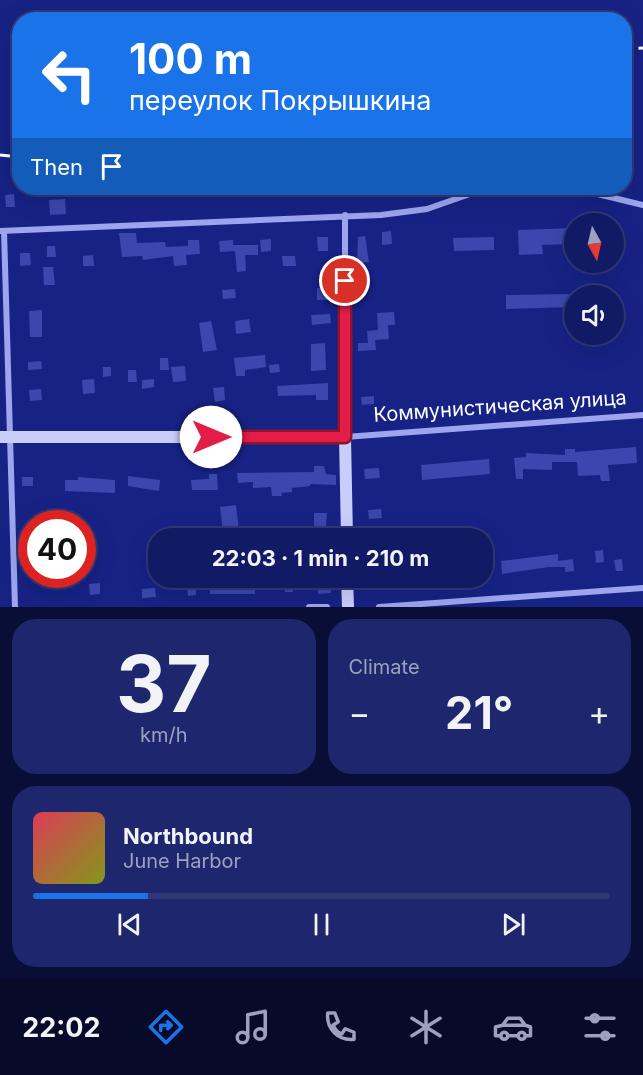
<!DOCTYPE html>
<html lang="en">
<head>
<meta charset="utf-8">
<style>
  :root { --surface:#111a64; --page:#1e276d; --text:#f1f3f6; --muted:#9ca1bf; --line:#303878; --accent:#1a73e8 }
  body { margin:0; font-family:Inter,sans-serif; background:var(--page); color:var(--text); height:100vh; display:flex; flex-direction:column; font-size:22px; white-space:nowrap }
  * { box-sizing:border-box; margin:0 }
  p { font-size:20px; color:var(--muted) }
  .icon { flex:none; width:33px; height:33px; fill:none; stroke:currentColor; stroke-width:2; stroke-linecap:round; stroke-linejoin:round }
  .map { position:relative; height:607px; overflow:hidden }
  .sheet { display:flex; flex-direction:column; gap:12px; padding:12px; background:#090e37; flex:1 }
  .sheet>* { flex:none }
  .banner { position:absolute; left:12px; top:12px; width:620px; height:183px; border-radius:24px; box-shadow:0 6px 24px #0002,0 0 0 2px var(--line); background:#1a73e8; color:#fff; overflow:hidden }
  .needle { width:39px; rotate:172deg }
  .buttons { position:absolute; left:564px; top:213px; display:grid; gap:12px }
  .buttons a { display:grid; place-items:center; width:60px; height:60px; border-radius:50%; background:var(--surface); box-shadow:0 6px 24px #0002,0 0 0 2px var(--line); font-size:30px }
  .speed { position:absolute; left:18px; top:510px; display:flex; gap:12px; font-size:30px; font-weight:700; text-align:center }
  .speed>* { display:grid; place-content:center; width:78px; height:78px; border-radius:50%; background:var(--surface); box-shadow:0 6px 24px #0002,0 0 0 2px var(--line); line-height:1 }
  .speed .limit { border:9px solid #d22; background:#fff; color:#111 }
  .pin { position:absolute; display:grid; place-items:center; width:51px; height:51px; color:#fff; margin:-26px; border:3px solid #fff; border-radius:50%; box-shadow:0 2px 6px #0007 }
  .me { position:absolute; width:66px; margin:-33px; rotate:90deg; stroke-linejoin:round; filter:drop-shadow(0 0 4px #0008) }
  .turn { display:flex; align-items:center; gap:21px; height:126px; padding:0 18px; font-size:27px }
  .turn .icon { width:78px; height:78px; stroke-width:2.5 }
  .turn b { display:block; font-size:42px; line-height:51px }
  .then { display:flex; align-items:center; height:57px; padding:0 18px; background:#0003; gap:12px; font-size:22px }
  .big { font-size:45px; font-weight:700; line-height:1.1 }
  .sheet .widget { flex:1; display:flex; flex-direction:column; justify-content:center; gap:9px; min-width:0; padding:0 21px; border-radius:24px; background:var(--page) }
  .sheet .dial { align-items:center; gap:0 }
  .dial b { font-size:78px; line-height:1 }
  .song { display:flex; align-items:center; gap:18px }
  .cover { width:72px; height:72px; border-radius:9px; background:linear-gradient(135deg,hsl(350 70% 55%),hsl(70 70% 35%)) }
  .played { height:6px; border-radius:3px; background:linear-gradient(90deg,var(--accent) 20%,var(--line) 20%) }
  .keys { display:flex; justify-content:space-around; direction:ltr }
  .heat { display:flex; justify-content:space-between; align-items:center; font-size:33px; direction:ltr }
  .sheet .tiles { flex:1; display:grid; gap:12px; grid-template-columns:1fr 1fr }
  .widget:last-child { grid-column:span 2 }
  .trip { position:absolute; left:148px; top:528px; width:345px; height:60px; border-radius:24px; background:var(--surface); box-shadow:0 6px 24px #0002,0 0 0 2px var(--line); font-weight:700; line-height:60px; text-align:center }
  .dock { display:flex; height:96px; justify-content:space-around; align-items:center; background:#070a28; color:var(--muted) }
  .dock .icon { width:42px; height:42px }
  .dock .selected { color:var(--accent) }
  .dock b { font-size:27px; color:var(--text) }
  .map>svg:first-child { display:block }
  .building { fill:#3b47ad }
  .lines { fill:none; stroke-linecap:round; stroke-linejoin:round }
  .street { stroke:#9ca5ed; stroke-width:6 }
  .secondary { stroke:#c9cdf9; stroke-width:12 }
  .rail { stroke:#fff; stroke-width:3; stroke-dasharray:10 4.5; stroke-linecap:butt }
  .route-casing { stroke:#92132f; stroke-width:15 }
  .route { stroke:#e11d48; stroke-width:10 }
  .labels { text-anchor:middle; stroke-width:4.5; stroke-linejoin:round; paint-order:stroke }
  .street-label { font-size:20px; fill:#fff; stroke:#172285 }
</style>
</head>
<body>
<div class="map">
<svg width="643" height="607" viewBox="0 0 643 607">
  <rect width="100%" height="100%" fill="#172285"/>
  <!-- building -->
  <path class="building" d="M462,12H490V20H462Z
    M14,194L15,207H6L5,195Z
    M65,199L66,214L50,215L49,200Z
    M574,228V244L542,245L543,254L519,255L518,230Z
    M391,231L392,244L382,245V232Z
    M119,233H136L137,243L165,242L166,247L188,246V240H199L200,254L186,255L187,265L174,266L173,256L143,260L142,256L122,257Z
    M365,236L369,262L357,263L358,237Z
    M317,237H328V251H318Z
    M494,237V250L454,251L453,238Z
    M271,239V251L261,252L260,240Z
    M233,240V245H258V255H245L246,271L237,272L235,251L220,252L219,241Z
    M47,246H55L56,257H47Z
    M20,253H30L31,265L20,266Z
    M93,255L94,266H83V256Z
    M282,256H295L296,266H283Z
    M43,267H53L55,285H44Z
    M317,288H333V300H317Z
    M235,289L236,298L223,299L222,290Z
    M570,294V307L506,309V295Z
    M42,310V337H30L29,311Z
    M394,312L395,325H388L389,339L375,340L376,350L358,351V343H368L367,331L378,330L377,313Z
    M330,314L331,323L312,325L311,315Z
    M249,319L251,332L236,334L235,321Z
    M211,321L217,350L203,352L199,323Z
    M325,343L326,370L311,371V344Z
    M265,355L266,367L245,370V376H236L234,358Z
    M160,358H168L169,370H160Z
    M41,361L42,369L28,370V362Z
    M279,364L280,372L270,373L269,365Z
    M185,366L186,381L173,382L171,367Z
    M103,367H111V376L103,377Z
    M128,370H136L137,382H128Z
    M94,379L95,393L83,394L82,380Z
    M154,379V387L142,389V380Z
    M328,383V400H316V395L278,396L277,386Z
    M224,387L225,400L215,402L213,388Z
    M41,389L42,400L30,401L29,390Z
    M374,396V404L362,405L361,397Z
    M636,447L637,463L608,465L610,481H601L600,475L578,476L577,462H552V470L523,469V479H516L514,458L526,457V453L565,455V449H575V452Z
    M489,459L490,474L422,480L421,465Z
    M314,466H324L326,474L336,475V485L310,484V486L292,488V492L281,493L282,496H272L271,487L253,488V482L238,483L237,473L314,472Z
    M379,468L380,478L365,479L364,469Z
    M209,474H217L218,490H192L191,480L209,479Z
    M128,476L160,480L159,491L128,486Z
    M22,477H33V486H22Z
    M78,477L115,480V493L65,491V480H78Z
    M236,505L239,531L223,533L220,507Z
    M381,509L382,518L369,519L368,510Z
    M314,513H327L325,538H314Z
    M603,550L604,562L596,563L595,551Z
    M558,554V561L573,559L574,571L565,572V567H549L502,574L501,561Z
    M622,559L623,571H616L614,560Z
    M317,578H330L331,593L318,594Z
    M456,578H482V585L458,588Z
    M292,581L293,592H285L284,582Z
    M100,583V594L90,595L89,584Z
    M196,583V595L188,596L187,584Z
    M254,583L255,594H210V585Z
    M155,588L156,597L142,598V589Z"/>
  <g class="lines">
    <!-- street -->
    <path class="street" d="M573,188L643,205
      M345,215V437L643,415
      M0,231L381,215L427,209L487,188
      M4,231L15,607
      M309,607H327
      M379,607L643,588"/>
    <!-- secondary -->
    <path class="secondary" d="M0,437H345L347,538
      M347,578L348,607"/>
    <!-- rail -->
    <path class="rail" d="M624,49L643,48
      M0,155L20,157"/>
  </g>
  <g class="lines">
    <defs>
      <path id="route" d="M211,437H345V281"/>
    </defs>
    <!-- route casing -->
    <use href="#route" class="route-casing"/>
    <!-- route -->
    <use href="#route" class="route"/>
  </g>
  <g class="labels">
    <!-- street labels -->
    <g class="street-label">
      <text transform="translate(500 406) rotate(-4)" y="7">Коммунистическая улица</text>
    </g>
  </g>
</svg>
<div class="buttons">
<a><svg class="needle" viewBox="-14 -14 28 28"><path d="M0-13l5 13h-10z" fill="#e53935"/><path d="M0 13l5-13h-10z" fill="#9ca1bf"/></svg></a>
<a><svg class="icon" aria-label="sound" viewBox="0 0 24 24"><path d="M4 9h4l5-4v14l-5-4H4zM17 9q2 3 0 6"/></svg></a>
</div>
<div class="speed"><div class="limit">40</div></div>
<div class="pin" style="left:345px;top:281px;background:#d93025"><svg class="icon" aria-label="arrive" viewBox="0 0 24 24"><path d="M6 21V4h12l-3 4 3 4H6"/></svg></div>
<svg class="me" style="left:211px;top:437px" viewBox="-20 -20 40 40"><circle r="19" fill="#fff"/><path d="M0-13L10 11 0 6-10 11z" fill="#e11d48"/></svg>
<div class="trip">22:03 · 1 min · 210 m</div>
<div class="banner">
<div class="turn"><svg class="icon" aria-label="left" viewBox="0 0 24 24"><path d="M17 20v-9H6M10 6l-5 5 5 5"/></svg><div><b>100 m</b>переулок Покрышкина</div></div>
<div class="then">Then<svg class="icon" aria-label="arrive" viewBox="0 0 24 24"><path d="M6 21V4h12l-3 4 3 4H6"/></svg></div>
</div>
</div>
<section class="sheet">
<div class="tiles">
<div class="widget dial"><b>37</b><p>km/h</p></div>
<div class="widget"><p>Climate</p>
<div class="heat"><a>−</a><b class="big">21°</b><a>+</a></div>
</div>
<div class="widget">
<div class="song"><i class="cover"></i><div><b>Northbound</b><p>June Harbor</p></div></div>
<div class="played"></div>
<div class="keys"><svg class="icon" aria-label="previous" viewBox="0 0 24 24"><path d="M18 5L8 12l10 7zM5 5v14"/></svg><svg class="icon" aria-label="pause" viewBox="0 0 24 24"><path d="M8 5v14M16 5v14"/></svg><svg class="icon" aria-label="next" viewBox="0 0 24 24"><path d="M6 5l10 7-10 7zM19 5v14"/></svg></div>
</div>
</div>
</section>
<nav class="dock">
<b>22:02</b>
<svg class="icon selected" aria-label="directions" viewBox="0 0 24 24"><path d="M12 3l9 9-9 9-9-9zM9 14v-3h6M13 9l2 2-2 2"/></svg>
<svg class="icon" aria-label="music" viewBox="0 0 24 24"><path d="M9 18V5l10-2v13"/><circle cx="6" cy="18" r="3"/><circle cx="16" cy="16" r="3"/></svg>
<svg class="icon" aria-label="phone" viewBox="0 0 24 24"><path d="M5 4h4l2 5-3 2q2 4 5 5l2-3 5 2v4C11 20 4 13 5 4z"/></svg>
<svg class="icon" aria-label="climate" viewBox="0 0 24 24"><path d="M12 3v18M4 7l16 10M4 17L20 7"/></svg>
<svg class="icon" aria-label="car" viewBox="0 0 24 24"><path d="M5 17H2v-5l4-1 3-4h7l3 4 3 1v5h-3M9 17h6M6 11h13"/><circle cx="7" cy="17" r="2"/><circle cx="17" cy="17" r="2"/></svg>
<svg class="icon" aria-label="filters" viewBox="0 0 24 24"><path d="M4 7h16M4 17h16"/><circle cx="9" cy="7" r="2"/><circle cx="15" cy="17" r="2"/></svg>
</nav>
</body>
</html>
